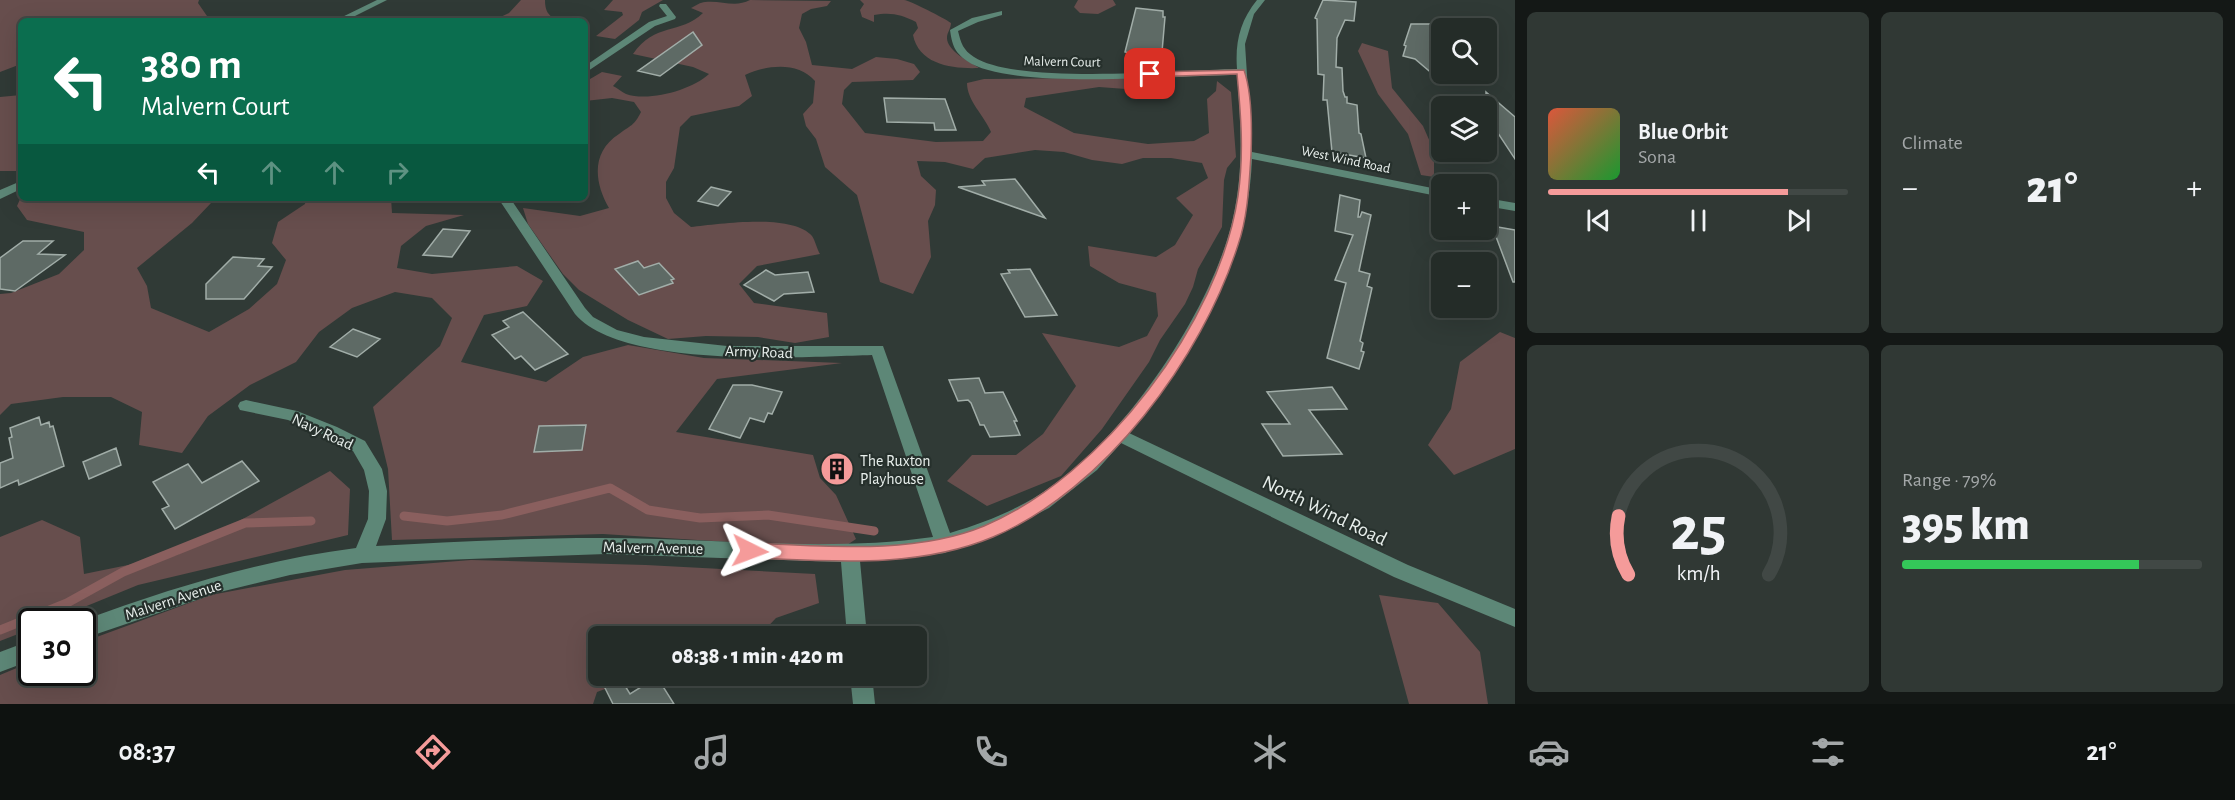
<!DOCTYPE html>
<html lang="en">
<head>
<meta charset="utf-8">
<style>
  :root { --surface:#242c28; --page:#303834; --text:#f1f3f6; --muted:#a3a7a8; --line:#414845; --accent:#f59b9a }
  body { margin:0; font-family:"Alegreya Sans",sans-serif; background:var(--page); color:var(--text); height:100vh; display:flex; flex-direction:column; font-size:22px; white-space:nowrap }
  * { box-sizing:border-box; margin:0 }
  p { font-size:20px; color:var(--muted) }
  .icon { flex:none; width:33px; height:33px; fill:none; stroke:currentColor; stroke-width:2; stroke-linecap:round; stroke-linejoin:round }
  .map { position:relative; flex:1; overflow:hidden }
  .panel { display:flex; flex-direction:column; gap:12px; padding:12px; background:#141816; width:720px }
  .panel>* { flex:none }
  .top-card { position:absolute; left:18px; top:18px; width:570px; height:183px; border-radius:9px; box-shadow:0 6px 24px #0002,0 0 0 2px var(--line); background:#0b6e4f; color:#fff; overflow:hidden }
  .tools { position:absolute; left:1431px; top:18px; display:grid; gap:12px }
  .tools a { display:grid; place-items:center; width:66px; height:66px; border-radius:9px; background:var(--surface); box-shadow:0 6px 24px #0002,0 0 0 2px var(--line); font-size:30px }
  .speed { position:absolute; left:18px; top:608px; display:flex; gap:12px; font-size:30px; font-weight:700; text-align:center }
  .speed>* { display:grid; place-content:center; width:78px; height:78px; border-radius:50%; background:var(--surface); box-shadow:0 6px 24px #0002,0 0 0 2px var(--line); line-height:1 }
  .speed .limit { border:3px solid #111; border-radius:9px; background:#fff; color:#111 }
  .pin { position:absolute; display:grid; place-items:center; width:51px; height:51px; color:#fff; margin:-26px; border-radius:12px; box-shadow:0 3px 9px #0006 }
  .me { position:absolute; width:66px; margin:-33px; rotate:93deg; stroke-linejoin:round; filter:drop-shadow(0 0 4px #0008) }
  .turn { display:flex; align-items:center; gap:21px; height:126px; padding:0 24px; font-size:27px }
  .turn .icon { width:78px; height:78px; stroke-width:2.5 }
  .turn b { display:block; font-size:42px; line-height:51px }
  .lanes { display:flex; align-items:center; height:57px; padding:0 24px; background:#0003; justify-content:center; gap:30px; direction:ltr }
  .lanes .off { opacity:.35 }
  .big { font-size:45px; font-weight:800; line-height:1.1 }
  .panel .widget { flex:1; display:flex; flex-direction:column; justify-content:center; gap:9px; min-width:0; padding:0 21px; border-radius:9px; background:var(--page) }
  .panel .dial { align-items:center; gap:0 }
  .dial svg { height:156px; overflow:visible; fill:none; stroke:var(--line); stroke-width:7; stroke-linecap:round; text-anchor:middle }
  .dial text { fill:var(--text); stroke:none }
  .song { display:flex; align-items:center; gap:18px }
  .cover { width:72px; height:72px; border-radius:9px; background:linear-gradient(135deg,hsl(10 70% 55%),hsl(130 70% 35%)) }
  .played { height:6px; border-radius:3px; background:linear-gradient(90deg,var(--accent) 80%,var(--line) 80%) }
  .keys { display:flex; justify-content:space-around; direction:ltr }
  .heat { display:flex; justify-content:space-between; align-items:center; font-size:33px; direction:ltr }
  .charge { height:9px; border-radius:4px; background:linear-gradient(90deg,#34c759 79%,var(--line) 0) }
  .panel .tiles { flex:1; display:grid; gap:12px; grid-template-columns:repeat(2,1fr) }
  .trip { position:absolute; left:588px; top:626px; width:339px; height:60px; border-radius:9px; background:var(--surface); box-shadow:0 6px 24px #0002,0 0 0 2px var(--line); font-weight:800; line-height:60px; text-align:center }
  .tabs { display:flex; height:96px; justify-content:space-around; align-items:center; background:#0e1210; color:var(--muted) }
  .tabs .icon { width:42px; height:42px }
  .tabs .active { color:var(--accent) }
  .tabs b { font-size:27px; color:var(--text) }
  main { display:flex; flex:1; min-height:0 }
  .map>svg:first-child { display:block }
  .green { fill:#674e4d }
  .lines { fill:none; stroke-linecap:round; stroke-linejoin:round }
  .stream { stroke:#8a5f5e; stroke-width:9 }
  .building { fill:#5e6a65; stroke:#a1ada8; stroke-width:1.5 }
  .minor { fill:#5d8777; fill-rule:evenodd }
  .route { fill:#f59b9a; stroke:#9f6564; stroke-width:1.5 }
  .labels { text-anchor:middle; stroke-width:4.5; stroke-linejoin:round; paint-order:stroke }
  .far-street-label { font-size:14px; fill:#e8efec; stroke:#26302c }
  .street-label { font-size:16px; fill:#e8efec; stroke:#26302c }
  .poi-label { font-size:16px; fill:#e8efec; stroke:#26302c; text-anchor:start }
  .near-street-label { font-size:20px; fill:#e8efec; stroke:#26302c }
</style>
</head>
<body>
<main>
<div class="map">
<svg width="1515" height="704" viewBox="0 0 1515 704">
  <rect width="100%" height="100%" fill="#303a36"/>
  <!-- green -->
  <path class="green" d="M0,0H199L198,3L207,16L220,21H182L176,18L145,21H21V64L0,72Z
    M521,0H545C545,11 548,15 557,21H492L509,13Z
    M613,0H663L642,12L639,20L615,39L596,36L623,15L622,12L604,10Z
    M750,0L831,1L827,6L811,9L802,14L799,28L806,42L812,65L852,69L876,57L897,59L914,64L920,72L913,80L852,82L844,90L842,104L865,133L936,142L983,141L991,132C984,115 967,101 967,83L984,79L1172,77L1166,92L1099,87L1026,98L1024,107L1074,133L1148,144L1194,141L1209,133L1207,99L1216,91L1217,81L1231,92L1236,157L1227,168L1224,180L1222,227L1198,269L1193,287L1185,304L1160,340L1149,362L1102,429L1061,476L987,506L947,481L972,455H1016L1043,434L1076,386L1042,333L1119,347L1147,336L1158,316L1156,293L1119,283L1090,266L1088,246L1156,257L1175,245L1193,215L1176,198L1208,178L1202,163L1171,158H1143L1122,164L1092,160L1064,152L1035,150L985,158L973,169L945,162L917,161L921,176L936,190L935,205L928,221L931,257L913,294L880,282L857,195L825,167L816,139L806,126L803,114L813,103L815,81C798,61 766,65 745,75L752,96L739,106L691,116L680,127L674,168L666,182V198L674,213L691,227C719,224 792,213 812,236C815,240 817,249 820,254L757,266L739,284L754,303L827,313L829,337L795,343L758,337L706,336L668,339L628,320L579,290L563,274L528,224L523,208L580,216L609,208C594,182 591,152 619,134C631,125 634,126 641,112L634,102L612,98L585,101V82L602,72L622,76L613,86C617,88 622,92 626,94C649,102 692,90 709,74L693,67L633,54C655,22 680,35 703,13L691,8C695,6 701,2 705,2C721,0 735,8 750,0Z
    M860,0C874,0 890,0 904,0C911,1 944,18 951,23C951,28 947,33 947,37C946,51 970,62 979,68C953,69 919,65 913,35L918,28L916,22C901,14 890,12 874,15V22L862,17L860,10L864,4Z
    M1078,0H1113L1116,5L1098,14L1080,13L1074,7Z
    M1362,43L1388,51L1392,88L1423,126L1434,151V177L1421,175L1408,134L1378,94L1358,51Z
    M21,95V171H0V97Z
    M21,197L192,198L211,203L192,223L137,268L147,286L151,308L209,332L249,309L277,284L286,260L272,243L278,222L305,204L306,198H391L392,213L464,215L426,226L401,246L397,268L432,274L517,266L543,281L527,306L484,315L461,362L546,382L583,357L628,345L704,358L842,363L717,379L676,432L813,455L820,478L836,495L856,539L841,549L603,534L392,540L388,469L373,407L440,346L452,318L432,298L395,292L352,308L319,332L296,362L250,385L208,416L182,453L139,445L142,412L111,397H63L11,404L0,415V294L11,293L59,274L84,250V232L27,220L17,206Z
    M1500,332L1515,338V449L1454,475L1428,445L1451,409L1460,362Z
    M330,471L350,489L348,535L138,585L50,621H32L31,629L0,641V537L42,520L80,537L84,574L177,555Z
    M471,560L646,565L815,574L819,603L776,618L759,636H598V675H643L597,692L593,704H0V675L31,662L32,672H82L83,642L211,595L345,570Z
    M1379,595L1438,603L1480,652L1488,704H1409Z"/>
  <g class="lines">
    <!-- stream -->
    <path class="stream" d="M404,516L447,521L502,515L610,488L648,510L700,518L768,515L874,531
      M0,630L67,603L123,572L245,523L311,521"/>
  </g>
  <!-- building -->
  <path class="building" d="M1323,0L1356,2L1354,21L1345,20L1337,38L1336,67L1342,68L1343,91L1345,97H1347V103L1357,105L1359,133L1361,134L1366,158L1332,152L1327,100H1323L1324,75L1318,74L1317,19L1315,18Z
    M1136,8L1163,11V17H1165L1162,52L1156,51L1150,58L1125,52Z
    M1411,24H1434L1442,29V82L1415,59L1403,56L1406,46L1404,45Z
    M693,32L702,45L660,76L638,71Z
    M1486,92L1515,117V159L1486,115Z
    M884,98L945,99L956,130H935L934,123L887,122Z
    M1015,179L1045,218L958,187L985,185L982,181Z
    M711,187L731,192L718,206L698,201Z
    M1340,195L1360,200L1358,217H1360L1362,212L1371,215L1359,271L1370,274L1367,286L1372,288L1360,341L1363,343L1361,351L1364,352L1359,369L1327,358L1346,283L1335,280L1353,235L1335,231Z
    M1492,226L1515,230V282H1513Z
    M443,229L470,231L452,257L423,255Z
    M23,241H53L38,254L65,255L15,291L0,289V258Z
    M233,257L264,259L258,266L272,267L244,299H206V284Z
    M638,261L644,268L659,263L674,279L671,280L673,283L639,295L615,269Z
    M1030,269L1057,315L1025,317L1001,274L1010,273L1008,270Z
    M766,270L775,275L808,272L814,292L784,294L774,301L744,285Z
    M523,312L568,354L535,370L521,356L515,359L492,335L509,327L503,321Z
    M353,329L380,339L357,357L330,347Z
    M979,378L985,393L1003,392L1017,421H1014L1020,435L990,437L984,425H980L971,403L968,400L958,401L949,380Z
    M733,385H752L782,392L772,414L768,413L764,422L750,418L740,438L709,429Z
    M1332,387L1347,409L1309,410L1342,454L1283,456L1262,424H1290L1267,392Z
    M39,417L41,425L49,422L50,427L53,426L64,466L19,485L18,480L0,488V463L13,458L9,438L12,437L10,428Z
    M586,425L582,450L534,452L539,426Z
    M116,448L121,465L89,479L83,462Z
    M242,461L259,481L175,529L162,509L169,506L153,482L188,464L202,483Z
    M619,676L630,694L657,677L674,704H613L604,686Z"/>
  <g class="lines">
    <!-- minor -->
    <path class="minor" d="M377,0H387L345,21H334Z
      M1257,0H1265L1254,14L1245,44L1252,152L1442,190V197L1252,159C1248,265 1194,351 1129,433L1408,565L1515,609V627L1394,577L1121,443L1097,470L1049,508L998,534L953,548L945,553L860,561L867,636H847L841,562L606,554L362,563L290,575L220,592L82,639V621H81C171,588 261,560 356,548L368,519L369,491L364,470L353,451L325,435L288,420L240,410L238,406L240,402L246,400L297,411L337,427L365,441L382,469L387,491L386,519L376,546C470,541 565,536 659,539C751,542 841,550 933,537L872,355C803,357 622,369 575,314L498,198H510L585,308L593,317L617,330L644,337L727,346H883L950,533C980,524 1007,514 1034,498C1118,450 1212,312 1233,218C1244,169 1241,125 1237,75C1179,75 1010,91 967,61C954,52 952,44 950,30L972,18L1002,11V15L978,22L958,31C961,43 963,50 974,57C1016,85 1180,70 1237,69C1235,42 1240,21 1257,0Z
      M660,4H666L676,17L675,19L655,26L585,73V66L649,22L667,16L659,6Z
      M21,181V189L0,199V190Z
      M1486,198L1515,203V211L1486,206Z
      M32,640V660L0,672V652Z
      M850,675H872L875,704H853Z"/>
  </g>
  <!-- route -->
  <path class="route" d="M1244,70C1252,93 1252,130 1251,155C1249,185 1248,216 1238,245C1202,358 1105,490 993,537C917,569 831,561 750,558L744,556L742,551L744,546L750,543C824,546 914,555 984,526C1103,476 1219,323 1238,196C1244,155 1241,115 1237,74L1150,77L1146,74L1150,72Z"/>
  <!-- icons -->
  <defs>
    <symbol id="building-disc" viewBox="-11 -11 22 22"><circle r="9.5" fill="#f59b9a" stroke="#26302c"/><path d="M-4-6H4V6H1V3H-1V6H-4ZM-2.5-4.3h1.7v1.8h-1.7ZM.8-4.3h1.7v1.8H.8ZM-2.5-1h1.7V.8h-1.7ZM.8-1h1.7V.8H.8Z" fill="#111"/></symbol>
  </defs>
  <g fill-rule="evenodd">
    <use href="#building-disc" x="818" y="450" width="38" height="38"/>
  </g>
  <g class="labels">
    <!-- far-street labels -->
    <g class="far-street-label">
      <text transform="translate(1062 61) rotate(1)" y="5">Malvern Court</text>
      <text transform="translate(1346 159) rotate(12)" y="5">West Wind Road</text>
    </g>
    <!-- street labels -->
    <g class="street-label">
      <text transform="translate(759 351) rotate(2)" y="6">Army Road</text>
      <text transform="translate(323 431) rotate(25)" y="6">Navy Road</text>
      <text transform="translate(653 547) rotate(1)" y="6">Malvern Avenue</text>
      <text transform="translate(173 599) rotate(-18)" y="6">Malvern Avenue</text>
    </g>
    <!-- poi labels -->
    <g class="poi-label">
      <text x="860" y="466">The Ruxton<tspan x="860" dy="18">Playhouse</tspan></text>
    </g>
    <!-- near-street labels -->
    <g class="near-street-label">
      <text transform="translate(1325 510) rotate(26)" y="7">North Wind Road</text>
    </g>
  </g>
</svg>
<div class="tools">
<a><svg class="icon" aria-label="search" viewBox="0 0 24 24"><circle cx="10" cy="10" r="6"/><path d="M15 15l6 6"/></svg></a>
<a><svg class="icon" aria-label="layers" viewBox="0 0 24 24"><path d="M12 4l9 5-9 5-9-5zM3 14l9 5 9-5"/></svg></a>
<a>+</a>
<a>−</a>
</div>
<div class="speed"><div class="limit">30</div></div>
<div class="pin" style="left:1150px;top:74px;background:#d93025"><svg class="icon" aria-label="arrive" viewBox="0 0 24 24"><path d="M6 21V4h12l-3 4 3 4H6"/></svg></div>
<svg class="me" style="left:750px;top:551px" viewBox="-20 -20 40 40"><path d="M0-17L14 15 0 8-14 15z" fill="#f59b9a" stroke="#fff" stroke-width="4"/></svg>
<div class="trip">08:38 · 1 min · 420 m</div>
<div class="top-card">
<div class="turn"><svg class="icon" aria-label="left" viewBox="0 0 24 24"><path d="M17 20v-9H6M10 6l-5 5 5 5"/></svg><div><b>380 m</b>Malvern Court</div></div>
<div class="lanes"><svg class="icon" aria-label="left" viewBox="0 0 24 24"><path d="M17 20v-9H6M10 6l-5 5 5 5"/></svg><svg class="icon off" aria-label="ahead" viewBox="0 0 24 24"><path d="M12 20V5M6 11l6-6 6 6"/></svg><svg class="icon off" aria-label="ahead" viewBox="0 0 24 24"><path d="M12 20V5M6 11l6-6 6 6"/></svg><svg class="icon off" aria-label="right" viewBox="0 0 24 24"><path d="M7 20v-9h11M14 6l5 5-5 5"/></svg></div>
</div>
</div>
<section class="panel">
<div class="tiles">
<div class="widget">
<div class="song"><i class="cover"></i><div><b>Blue Orbit</b><p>Sona</p></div></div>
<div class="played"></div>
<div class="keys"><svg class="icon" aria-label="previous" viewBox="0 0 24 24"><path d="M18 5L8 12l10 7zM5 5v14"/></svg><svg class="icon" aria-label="pause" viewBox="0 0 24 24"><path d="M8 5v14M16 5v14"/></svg><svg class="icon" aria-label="next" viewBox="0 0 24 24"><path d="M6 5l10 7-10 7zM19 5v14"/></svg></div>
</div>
<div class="widget"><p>Climate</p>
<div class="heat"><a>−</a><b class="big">21°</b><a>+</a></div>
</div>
<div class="widget dial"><svg viewBox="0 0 100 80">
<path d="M14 69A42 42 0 1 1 86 69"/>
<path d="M14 69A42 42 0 0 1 9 39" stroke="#f59b9a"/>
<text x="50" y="56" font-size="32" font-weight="700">25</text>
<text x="50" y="72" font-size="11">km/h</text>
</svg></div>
<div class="widget"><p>Range · 79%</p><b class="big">395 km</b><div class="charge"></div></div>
</div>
</section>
</main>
<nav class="tabs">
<b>08:37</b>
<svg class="icon active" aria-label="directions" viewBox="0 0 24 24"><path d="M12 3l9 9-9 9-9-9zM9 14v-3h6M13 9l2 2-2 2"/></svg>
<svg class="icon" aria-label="music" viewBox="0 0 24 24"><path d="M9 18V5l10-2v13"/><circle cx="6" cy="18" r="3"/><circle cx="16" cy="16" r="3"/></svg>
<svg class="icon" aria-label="phone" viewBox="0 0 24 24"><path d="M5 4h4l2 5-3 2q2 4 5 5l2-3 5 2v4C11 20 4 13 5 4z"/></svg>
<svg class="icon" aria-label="climate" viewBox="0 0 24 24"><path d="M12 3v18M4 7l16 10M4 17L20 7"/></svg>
<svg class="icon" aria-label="car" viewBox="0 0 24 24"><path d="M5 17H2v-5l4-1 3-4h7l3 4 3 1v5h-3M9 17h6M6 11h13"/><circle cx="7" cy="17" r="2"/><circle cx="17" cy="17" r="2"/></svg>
<svg class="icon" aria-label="filters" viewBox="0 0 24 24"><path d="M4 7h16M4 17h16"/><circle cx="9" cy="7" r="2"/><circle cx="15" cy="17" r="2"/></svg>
<b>21°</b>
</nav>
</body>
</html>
